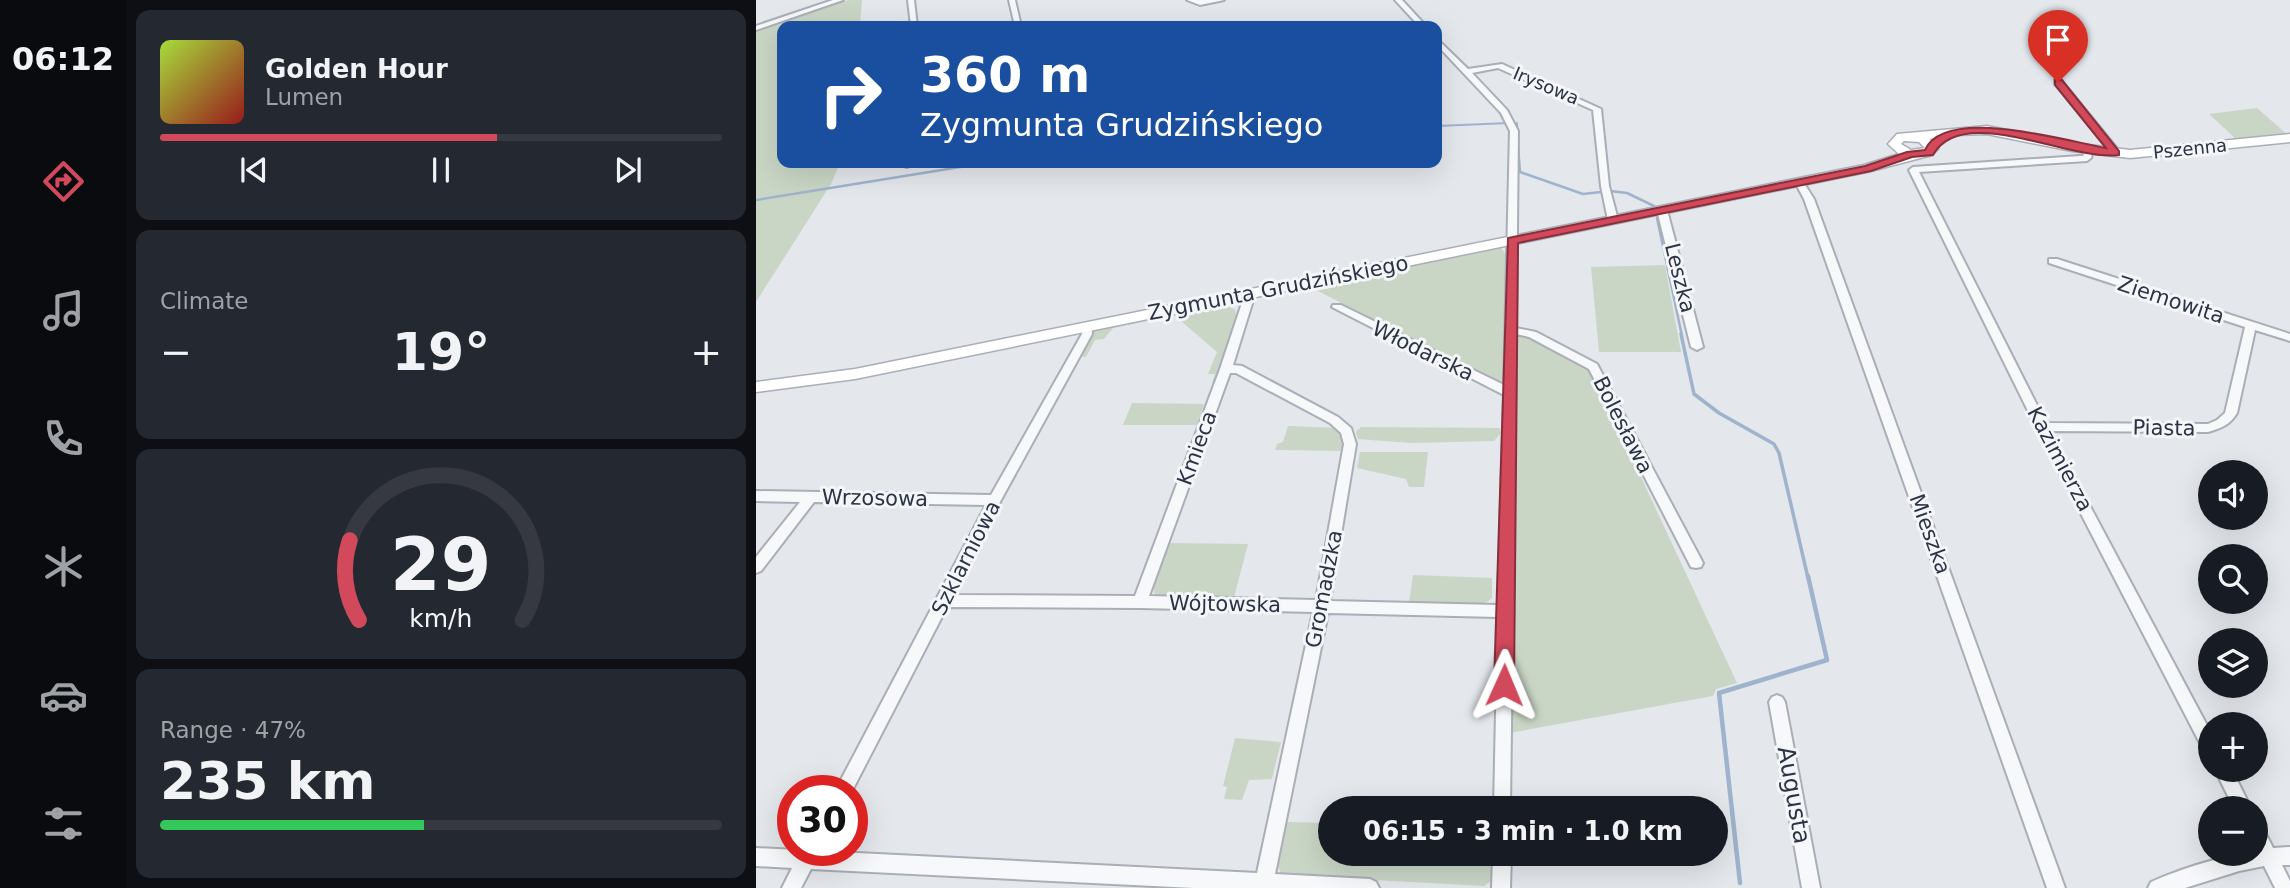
<!DOCTYPE html>
<html lang="en">
<head>
<meta charset="utf-8">
<style>
  :root { --surface:#171b24; --page:#242831; --text:#f1f3f6; --muted:#9ea1a6; --line:#363941; --accent:#d1495b }
  body { margin:0; font-family:"DejaVu Sans",sans-serif; background:var(--page); color:var(--text); height:100vh; display:flex; flex-direction:column; font-size:26px; white-space:nowrap }
  * { box-sizing:border-box; margin:0 }
  p { font-size:23px; color:var(--muted) }
  .icon { flex:none; width:38px; height:38px; fill:none; stroke:currentColor; stroke-width:2; stroke-linecap:round; stroke-linejoin:round }
  .map { position:relative; flex:1; overflow:hidden }
  .panel { display:flex; flex-direction:column; gap:10px; padding:10px; background:#0d0f14; width:630px }
  .panel>* { flex:none }
  .banner { position:absolute; left:21px; top:21px; width:665px; height:147px; border-radius:14px; box-shadow:0 7px 28px #0002; background:#1a4fa0; color:#fff; overflow:hidden }
  .fabs { position:absolute; left:1442px; top:460px; display:grid; gap:14px }
  .fabs a { display:grid; place-items:center; width:70px; height:70px; border-radius:50%; background:var(--surface); box-shadow:0 7px 28px #0002; font-size:35px }
  .speed { position:absolute; left:21px; top:775px; display:flex; gap:14px; font-size:35px; font-weight:700; text-align:center }
  .speed>* { display:grid; place-content:center; width:91px; height:91px; border-radius:50%; background:var(--surface); box-shadow:0 7px 28px #0002; line-height:1 }
  .speed .limit { border:10px solid #d22; background:#fff; color:#111 }
  .pin { position:absolute; display:grid; place-items:center; width:60px; height:60px; color:#fff; margin:-72px -30px; border-radius:50% 50% 50% 0; rotate:-45deg; box-shadow:0 0 7px #0007 }
  .pin .icon { rotate:45deg }
  .me { position:absolute; width:77px; margin:-38px; rotate:1deg; stroke-linejoin:round; filter:drop-shadow(0 0 5px #0008) }
  .turn { display:flex; align-items:center; gap:24px; height:147px; padding:0 28px; font-size:32px }
  .turn .icon { width:91px; height:91px; stroke-width:2.5 }
  .turn b { display:block; font-size:49px; line-height:60px }
  .big { font-size:52px; font-weight:800; line-height:1.1 }
  .panel .widget { flex:1; display:flex; flex-direction:column; justify-content:center; gap:10px; min-width:0; padding:0 24px; border-radius:14px; background:var(--page) }
  .panel .dial { align-items:center; gap:0 }
  .dial svg { height:182px; overflow:visible; fill:none; stroke:var(--line); stroke-width:7; stroke-linecap:round; text-anchor:middle }
  .dial text { fill:var(--text); stroke:none }
  .song { display:flex; align-items:center; gap:21px }
  .cover { width:84px; height:84px; border-radius:10px; background:linear-gradient(135deg,hsl(80 70% 55%),hsl(0 70% 35%)) }
  .played { height:7px; border-radius:4px; background:linear-gradient(90deg,var(--accent) 60%,var(--line) 60%) }
  .keys { display:flex; justify-content:space-around; direction:ltr }
  .heat { display:flex; justify-content:space-between; align-items:center; font-size:38px; direction:ltr }
  .charge { height:10px; border-radius:5px; background:linear-gradient(90deg,#34c759 47%,var(--line) 0) }
  .trip { position:absolute; left:562px; top:796px; width:410px; height:70px; border-radius:35px; background:var(--surface); box-shadow:0 7px 28px #0002; font-weight:800; line-height:70px; text-align:center }
  main { display:flex; flex:1; min-height:0 }
  .tabs { display:flex; flex-direction:column; width:126px; justify-content:space-around; align-items:center; background:#090b0e; color:var(--muted) }
  .tabs .icon { width:49px; height:49px }
  .tabs .current { color:var(--accent) }
  .tabs b { font-size:32px; color:var(--text) }
  .map>svg:first-child { display:block }
  .green { fill:#c9d6c5 }
  .lines { fill:none; stroke-linecap:round; stroke-linejoin:round }
  .stream-far3 { stroke:#9fb4cc; stroke-width:2 }
  .stream-far2 { stroke:#9fb4cc; stroke-width:2.5 }
  .stream-far1 { stroke:#9fb4cc; stroke-width:3.5 }
  .stream { stroke:#9fb4cc; stroke-width:4.5 }
  .street-casing { stroke:#a9aeb7; stroke-width:4 }
  .secondary-casing { stroke:#a9aeb7; stroke-width:3 }
  .street { fill:#f7f8fa; fill-rule:evenodd }
  .secondary { fill:#fff; fill-rule:evenodd }
  .route { fill:#d1495b; stroke:#882f3b; stroke-width:2 }
  .labels { text-anchor:middle; stroke-width:6; stroke-linejoin:round; paint-order:stroke }
  .far-street-label { font-size:18px; fill:#2b3445; stroke:#f4f6f9 }
  .street-label { font-size:21px; fill:#2b3445; stroke:#f4f6f9 }
  .near-street-label { font-size:24px; fill:#2b3445; stroke:#f4f6f9 }
</style>
</head>
<body>
<main>
<nav class="tabs">
<b>06:12</b>
<svg class="icon current" aria-label="directions" viewBox="0 0 24 24"><path d="M12 3l9 9-9 9-9-9zM9 14v-3h6M13 9l2 2-2 2"/></svg>
<svg class="icon" aria-label="music" viewBox="0 0 24 24"><path d="M9 18V5l10-2v13"/><circle cx="6" cy="18" r="3"/><circle cx="16" cy="16" r="3"/></svg>
<svg class="icon" aria-label="phone" viewBox="0 0 24 24"><path d="M5 4h4l2 5-3 2q2 4 5 5l2-3 5 2v4C11 20 4 13 5 4z"/></svg>
<svg class="icon" aria-label="climate" viewBox="0 0 24 24"><path d="M12 3v18M4 7l16 10M4 17L20 7"/></svg>
<svg class="icon" aria-label="car" viewBox="0 0 24 24"><path d="M5 17H2v-5l4-1 3-4h7l3 4 3 1v5h-3M9 17h6M6 11h13"/><circle cx="7" cy="17" r="2"/><circle cx="17" cy="17" r="2"/></svg>
<svg class="icon" aria-label="filters" viewBox="0 0 24 24"><path d="M4 7h16M4 17h16"/><circle cx="9" cy="7" r="2"/><circle cx="15" cy="17" r="2"/></svg>
</nav>
<section class="panel">
<div class="widget">
<div class="song"><i class="cover"></i><div><b>Golden Hour</b><p>Lumen</p></div></div>
<div class="played"></div>
<div class="keys"><svg class="icon" aria-label="previous" viewBox="0 0 24 24"><path d="M18 5L8 12l10 7zM5 5v14"/></svg><svg class="icon" aria-label="pause" viewBox="0 0 24 24"><path d="M8 5v14M16 5v14"/></svg><svg class="icon" aria-label="next" viewBox="0 0 24 24"><path d="M6 5l10 7-10 7zM19 5v14"/></svg></div>
</div>
<div class="widget"><p>Climate</p>
<div class="heat"><a>−</a><b class="big">19°</b><a>+</a></div>
</div>
<div class="widget dial"><svg viewBox="0 0 100 80">
<path d="M14 69A42 42 0 1 1 86 69"/>
<path d="M14 69A42 42 0 0 1 10 34" stroke="#d1495b"/>
<text x="50" y="56" font-size="32" font-weight="700">29</text>
<text x="50" y="72" font-size="11">km/h</text>
</svg></div>
<div class="widget"><p>Range · 47%</p><b class="big">235 km</b><div class="charge"></div></div>
</section>
<div class="map">
<svg width="1534" height="888" viewBox="0 0 1534 888">
  <rect width="100%" height="100%" fill="#e4e7ec"/>
  <!-- green -->
  <path class="green" d="M92,0H106L104,26H26V163H84L75,184L0,302V31Z
    M1501,108L1532,135L1482,141L1453,114Z
    M744,246L752,258L749,380L740,382L629,331L613,317L552,286L515,294L519,288Z
    M909,265L925,352H843L835,267Z
    M465,302L479,310L481,319L460,383H456L459,374H452L461,352L418,315L357,328L348,339L339,340L330,357H326L340,327Z
    M758,332C785,337 816,353 836,372L981,683L960,689L957,696L753,733Z
    M376,403L448,404L441,425H367Z
    M532,426L581,428L587,433L589,451L519,450L521,444L527,442Z
    M605,427L744,428L745,433L738,441L655,443L602,439L600,432Z
    M604,452H672L668,487H653L650,479L601,468Z
    M414,543L492,544L478,597L435,599L399,595L396,584Z
    M657,575L736,578V598L726,606L653,603Z
    M479,738L525,742L516,779L493,780L486,800L468,799L471,787L467,786Z
    M530,822L574,823V854H733L736,880L728,886L526,875L521,864Z"/>
  <g class="lines">
    <!-- stream-far3 -->
    <path class="stream-far3" d="M761,123L762,147
      M681,126L753,123"/>
    <!-- stream-far2 -->
    <path class="stream-far2" d="M762,146L764,172L827,194L845,192
      M854,191L871,193L898,206
      M0,200L229,163
      M901,218L926,336"/>
    <!-- stream-far1 -->
    <path class="stream-far1" d="M925,334L938,394L963,413L1018,444L1023,453L1052,578"/>
    <!-- stream -->
    <path class="stream" d="M984,883L963,693L1071,660L1052,576"/>
    <defs>
      <path id="street" d="M77,0H87L0,30V26Z
        M152,0H158L161,26H155Z
        M253,0H259L265,26H259Z
        M431,0H468L444,5Z
        M639,0H646L670,26H663Z
        M681,39L712,69L746,64L845,109L853,186L862,220L857,223L852,220L845,186L837,110L742,68L716,73L751,110L762,131L760,328L780,332L841,364L947,563L945,567L940,568L935,567L833,369L773,337L760,334L754,808H738L742,617L572,613L519,874L614,879L620,882L623,888H438L55,869L45,888H26L36,868L0,866V848L501,873L557,612L384,608L191,607L96,791H79L230,505L58,502L5,571L0,573V557L44,502L0,501V491L235,495L326,334L327,324H335L336,334L245,500L197,595L379,596L464,369L489,294L494,291L499,294L477,365L486,366L582,417L595,428L600,444L574,601L742,605L748,395L576,307L577,305H585L748,385L754,131L745,113L681,45ZM474,373H480L574,423L585,433L588,444L560,600L393,596Z
        M1299,80H1305L1363,151V155H1357L1299,84Z
        M1330,148L1337,150L1335,158L1331,161L1163,172L1290,423L1452,424L1461,420L1469,413L1489,327L1293,263V259H1301L1534,334V341L1499,330L1481,413C1474,425 1465,428 1452,432L1294,431L1454,731V753L1448,751L1280,427L1153,170L1157,167L1324,156H1327Z
        M149,163H157V165L150,167Z
        M1043,179L1046,180L1058,199L1309,888H1291L1048,199L1039,182Z
        M906,207L911,210L947,347L941,350L935,347L901,210Z
        M1021,695L1026,697L1029,702L1064,888H1046L1013,702L1016,697Z
        M1459,770H1476L1495,808H1478Z
        M1500,824L1506,826L1517,848L1534,847V865H1526L1534,881V888H1519L1508,866L1483,871L1429,888H1392L1395,882C1425,869 1468,854 1500,854Z
        M737,854H755L754,888H736Z"/>
      <path id="secondary" d="M1231,126L1316,143L1374,150L1534,134V142L1374,158L1316,151L1231,134L1197,135L1174,139L1182,149L1176,155L1111,172L99,379L0,392V382L99,369L1108,165L1143,154L1132,144L1141,134ZM1148,141L1163,142L1169,148L1155,150L1145,144Z"/>
    </defs>
    <!-- street casing -->
    <use href="#street" class="street-casing"/>
    <!-- secondary casing -->
    <use href="#secondary" class="secondary-casing"/>
    <!-- street -->
    <use href="#street" class="street"/>
    <!-- secondary -->
    <use href="#secondary" class="secondary"/>
  </g>
  <!-- route -->
  <path class="route" d="M1299,80H1306L1363,151V155C1315,162 1206,102 1177,155L1156,157L1115,171L762,243L758,685L755,691L748,694L741,691L738,685L752,238L1109,166L1151,152L1169,150C1189,105 1310,141 1350,148L1299,85Z"/>
  <g class="labels">
    <!-- far-street labels -->
    <g class="far-street-label">
      <text transform="translate(790 86) rotate(23)" y="6">Irysowa</text>
      <text transform="translate(1434 149) rotate(-6)" y="6">Pszenna</text>
    </g>
    <!-- street labels -->
    <g class="street-label">
      <text transform="translate(924 278) rotate(76)" y="7">Leszka</text>
      <text transform="translate(522 288) rotate(-11)" y="7">Zygmunta Grudzińskiego</text>
      <text transform="translate(1415 300) rotate(18)" y="7">Ziemowita</text>
      <text transform="translate(667 351) rotate(26)" y="7">Włodarska</text>
      <text transform="translate(867 425) rotate(63)" y="7">Bolesława</text>
      <text transform="translate(1408 428) rotate(1)" y="7">Piasta</text>
      <text transform="translate(441 448) rotate(-70)" y="7">Kmieca</text>
      <text transform="translate(1304 459) rotate(62)" y="7">Kazimierza</text>
      <text transform="translate(119 498) rotate(1)" y="7">Wrzosowa</text>
      <text transform="translate(1174 534) rotate(70)" y="7">Mieszka</text>
      <text transform="translate(210 558) rotate(-63)" y="7">Szklarniowa</text>
      <text transform="translate(568 589) rotate(-79)" y="7">Gromadzka</text>
      <text transform="translate(469 604) rotate(1)" y="7">Wójtowska</text>
    </g>
    <!-- near-street labels -->
    <g class="near-street-label">
      <text transform="translate(1038 795) rotate(80)" y="8">Augusta</text>
    </g>
  </g>
</svg>
<div class="fabs">
<a><svg class="icon" aria-label="sound" viewBox="0 0 24 24"><path d="M4 9h4l5-4v14l-5-4H4zM17 9q2 3 0 6"/></svg></a>
<a><svg class="icon" aria-label="search" viewBox="0 0 24 24"><circle cx="10" cy="10" r="6"/><path d="M15 15l6 6"/></svg></a>
<a><svg class="icon" aria-label="layers" viewBox="0 0 24 24"><path d="M12 4l9 5-9 5-9-5zM3 14l9 5 9-5"/></svg></a>
<a>+</a>
<a>−</a>
</div>
<div class="speed"><div class="limit">30</div></div>
<div class="pin" style="left:1302px;top:82px;background:#d93025"><svg class="icon" aria-label="arrive" viewBox="0 0 24 24"><path d="M6 21V4h12l-3 4 3 4H6"/></svg></div>
<svg class="me" style="left:748px;top:685px" viewBox="-20 -20 40 40"><path d="M0-17L14 15 0 8-14 15z" fill="#d1495b" stroke="#fff" stroke-width="4"/></svg>
<div class="trip">06:15 · 3 min · 1.0 km</div>
<div class="banner">
<div class="turn"><svg class="icon" aria-label="right" viewBox="0 0 24 24"><path d="M7 20v-9h11M14 6l5 5-5 5"/></svg><div><b>360 m</b>Zygmunta Grudzińskiego</div></div>
</div>
</div>
</main>
</body>
</html>
